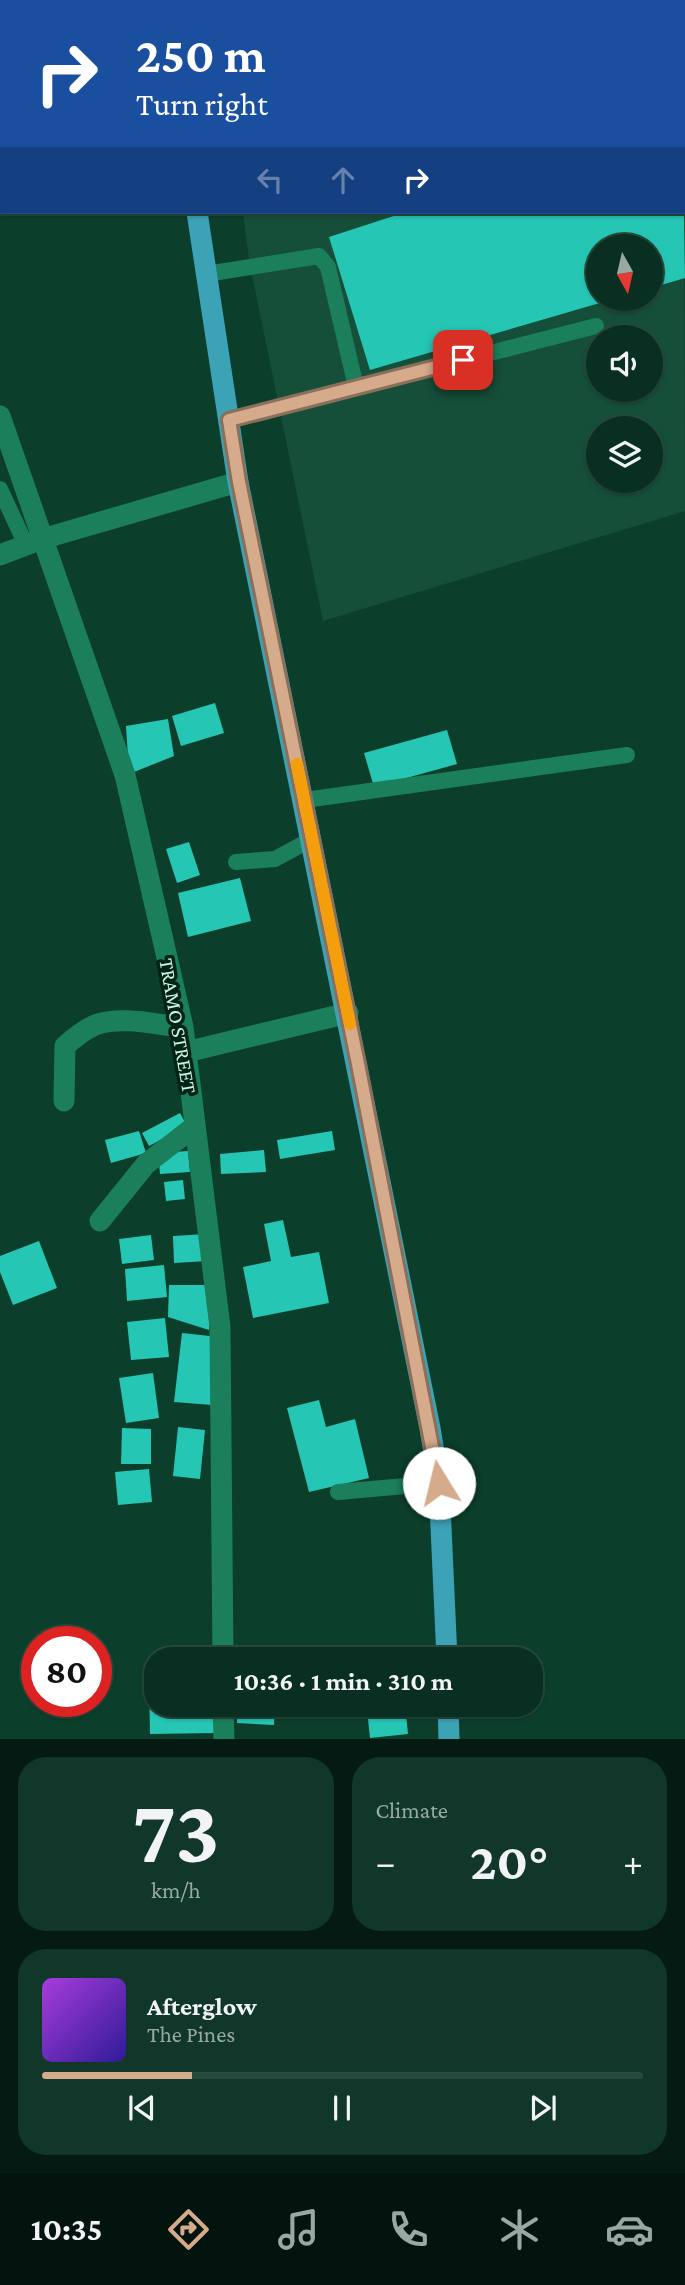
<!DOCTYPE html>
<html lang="en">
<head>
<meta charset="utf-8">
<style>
  :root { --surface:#082f21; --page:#11372a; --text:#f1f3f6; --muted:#98a9a5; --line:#294a3f; --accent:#d6ab8b }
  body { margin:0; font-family:"Crimson Pro",serif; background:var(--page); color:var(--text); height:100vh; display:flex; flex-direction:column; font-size:26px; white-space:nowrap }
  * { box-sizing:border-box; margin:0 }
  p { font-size:23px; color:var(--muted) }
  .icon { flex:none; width:38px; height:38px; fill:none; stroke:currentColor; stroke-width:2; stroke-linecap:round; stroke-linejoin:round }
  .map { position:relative; height:1739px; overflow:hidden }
  .sheet { display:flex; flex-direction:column; gap:18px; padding:18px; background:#041a12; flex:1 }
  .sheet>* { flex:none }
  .banner { position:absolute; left:0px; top:0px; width:686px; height:214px; box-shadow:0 2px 5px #0004,0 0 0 2px var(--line); background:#1a4fa0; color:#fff; overflow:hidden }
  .needle { width:46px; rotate:172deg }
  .tools { position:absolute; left:586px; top:234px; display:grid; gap:14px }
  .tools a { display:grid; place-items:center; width:77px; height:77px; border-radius:50%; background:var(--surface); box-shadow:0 2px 5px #0004,0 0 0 2px var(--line); font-size:35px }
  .speed { position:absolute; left:21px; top:1626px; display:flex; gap:14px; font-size:35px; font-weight:700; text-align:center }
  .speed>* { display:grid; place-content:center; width:91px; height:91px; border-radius:50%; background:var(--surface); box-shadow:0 2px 5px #0004,0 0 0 2px var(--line); line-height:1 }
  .speed .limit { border:10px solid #d22; background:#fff; color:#111 }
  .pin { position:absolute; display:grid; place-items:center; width:60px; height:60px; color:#fff; margin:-30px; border-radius:14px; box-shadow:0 4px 10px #0006 }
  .me { position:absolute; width:77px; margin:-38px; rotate:351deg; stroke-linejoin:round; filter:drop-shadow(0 0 5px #0008) }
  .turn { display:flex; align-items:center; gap:24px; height:147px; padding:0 21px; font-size:32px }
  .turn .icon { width:91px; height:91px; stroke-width:2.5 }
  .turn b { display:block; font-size:49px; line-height:60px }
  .lanes { display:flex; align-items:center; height:66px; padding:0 21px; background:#0003; justify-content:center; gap:35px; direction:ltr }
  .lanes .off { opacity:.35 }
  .big { font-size:52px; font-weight:700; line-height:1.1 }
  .sheet .widget { flex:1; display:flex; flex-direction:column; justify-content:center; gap:10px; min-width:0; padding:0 24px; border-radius:28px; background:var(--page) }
  .sheet .dial { align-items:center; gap:0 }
  .dial b { font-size:91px; line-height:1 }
  .song { display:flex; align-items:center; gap:21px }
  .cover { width:84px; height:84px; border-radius:10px; background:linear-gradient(135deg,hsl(280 70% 55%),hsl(250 70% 35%)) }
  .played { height:7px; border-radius:4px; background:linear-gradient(90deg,var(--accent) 25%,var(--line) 25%) }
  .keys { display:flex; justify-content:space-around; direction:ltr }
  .heat { display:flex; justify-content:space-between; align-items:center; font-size:38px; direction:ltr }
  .sheet .tiles { flex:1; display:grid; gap:18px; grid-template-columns:1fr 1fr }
  .widget:last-child { grid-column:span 2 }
  .trip { position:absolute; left:144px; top:1647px; width:399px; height:70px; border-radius:28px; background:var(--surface); box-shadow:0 2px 5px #0004,0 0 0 2px var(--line); font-weight:700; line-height:70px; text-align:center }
  .tab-bar { display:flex; height:112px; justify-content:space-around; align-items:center; background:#03130d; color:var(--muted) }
  .tab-bar .icon { width:49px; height:49px }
  .tab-bar .selected { color:var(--accent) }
  .tab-bar b { font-size:32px; color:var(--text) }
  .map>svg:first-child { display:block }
  .built { fill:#154e39; fill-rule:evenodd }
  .building { fill:#26c6b5 }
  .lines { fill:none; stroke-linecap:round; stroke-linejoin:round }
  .service { stroke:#1b7f5c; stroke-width:16 }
  .minor { stroke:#1b7f5c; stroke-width:21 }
  .trunk { stroke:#3ca2b6; stroke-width:21 }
  .route-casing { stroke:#8b6f5a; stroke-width:18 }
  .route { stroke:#d6ab8b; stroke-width:12 }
  .slow { stroke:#f59e0b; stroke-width:12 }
  .labels { text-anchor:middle; stroke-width:7; stroke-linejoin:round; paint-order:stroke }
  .street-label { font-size:21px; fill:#cbf6e0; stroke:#002415 }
</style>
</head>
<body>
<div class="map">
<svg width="685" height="1739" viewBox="0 0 685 1739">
  <rect width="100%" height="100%" fill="#0b3f2c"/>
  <!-- built -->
  <path class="built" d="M684,192L685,511L323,621L249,260L243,212H684ZM598,247H651V299H598ZM598,338H651V390H598ZM598,429H651V481H598Z"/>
  <!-- building -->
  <path class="building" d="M406,212H684L685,278L651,288V247H598V299L610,300L370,370L329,237Z
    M215,703L224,733L181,746L172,716Z
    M168,719L174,756L129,774L126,726Z
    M447,730L457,764L374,787L364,753Z
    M189,842L200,875L177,883L166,849Z
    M240,878L251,921L188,937L178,893Z
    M180,1113L187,1126L149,1146L142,1133Z
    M139,1131L146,1153L111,1163L105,1140Z
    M332,1131L335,1150L280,1159L277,1140Z
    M264,1150L266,1172L221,1174L220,1154Z
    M188,1151L190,1172L160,1174L158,1153Z
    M183,1180L185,1199L166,1201L164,1182Z
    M283,1220L291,1257L319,1252L329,1303L253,1318L243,1267L271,1261L264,1224Z
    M206,1234L208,1261L174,1263L173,1236Z
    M151,1235L154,1260L122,1264L119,1239Z
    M39,1241L57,1288L13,1305L0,1272V1256Z
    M164,1265L167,1297L127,1301L125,1269Z
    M169,1285H213L209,1330L168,1317Z
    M165,1318L169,1357L131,1360L127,1322Z
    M182,1333L219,1337L212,1405L174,1402Z
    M153,1373L159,1418L126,1423L119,1378Z
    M319,1400L326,1427L355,1419L369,1478L309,1492L287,1408Z
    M178,1427L205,1430L200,1479L173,1476Z
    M122,1428L151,1429V1464H121Z
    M149,1469L152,1502L118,1505L115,1472Z
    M149,1682H156V1704H214L215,1733L150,1734Z
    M237,1704H275L274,1725L237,1723Z
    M405,1705L408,1734L370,1738L367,1709Z"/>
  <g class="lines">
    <!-- service -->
    <path class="service" d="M206,274L319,256L328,267L356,387
      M229,420L596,326
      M0,489L26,545
      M305,800L627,755
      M236,862L275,859L312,839
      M338,1492L439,1483"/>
    <!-- minor -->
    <path class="minor" d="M441,2L448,0
      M0,416L125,775L183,1027L220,1327L223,1659
      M0,555L42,539L238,482
      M186,1052L348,1013
      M64,1101L65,1046C74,1038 86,1028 98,1024C123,1016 157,1025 183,1027
      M100,1221L146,1164L195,1126
      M223,1704L224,1739"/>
    <!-- trunk -->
    <path class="trunk" d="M170,0V2
      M197,212L238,482L430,1428L439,1483L447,1659
      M448,1704L449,1739"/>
  </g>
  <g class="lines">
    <defs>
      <path id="route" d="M439,1483L358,1064L239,482L229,420L463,360"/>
    </defs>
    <!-- route casing -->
    <use href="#route" class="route-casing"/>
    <!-- route -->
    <use href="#route" class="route"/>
    <!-- slow -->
    <path class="slow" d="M297,764L350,1024"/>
  </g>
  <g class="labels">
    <!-- street labels -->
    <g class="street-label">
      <text transform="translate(178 1026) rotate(80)" y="7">TRAMO STREET</text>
    </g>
  </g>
</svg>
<div class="tools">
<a><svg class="needle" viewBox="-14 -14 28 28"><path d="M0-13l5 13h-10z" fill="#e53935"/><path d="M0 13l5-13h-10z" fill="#98a9a5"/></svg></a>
<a><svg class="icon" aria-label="sound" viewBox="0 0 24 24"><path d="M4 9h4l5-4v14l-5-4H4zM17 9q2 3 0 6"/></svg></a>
<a><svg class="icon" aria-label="layers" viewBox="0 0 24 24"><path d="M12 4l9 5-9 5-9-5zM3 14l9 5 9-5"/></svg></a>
</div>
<div class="speed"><div class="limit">80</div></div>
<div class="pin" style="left:463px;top:360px;background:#d93025"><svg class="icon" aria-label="arrive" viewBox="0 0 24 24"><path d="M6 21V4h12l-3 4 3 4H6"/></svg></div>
<svg class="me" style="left:439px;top:1483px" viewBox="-20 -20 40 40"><circle r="19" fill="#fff"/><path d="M0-13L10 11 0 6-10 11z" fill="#d6ab8b"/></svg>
<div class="trip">10:36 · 1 min · 310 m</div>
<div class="banner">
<div class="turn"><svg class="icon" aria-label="right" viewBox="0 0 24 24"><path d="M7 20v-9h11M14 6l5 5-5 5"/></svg><div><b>250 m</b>Turn right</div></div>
<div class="lanes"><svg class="icon off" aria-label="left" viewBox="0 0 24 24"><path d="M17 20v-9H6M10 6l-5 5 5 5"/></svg><svg class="icon off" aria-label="ahead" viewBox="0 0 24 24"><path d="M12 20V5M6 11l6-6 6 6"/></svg><svg class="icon" aria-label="right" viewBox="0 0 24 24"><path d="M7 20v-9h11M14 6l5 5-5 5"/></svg></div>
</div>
</div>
<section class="sheet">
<div class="tiles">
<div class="widget dial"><b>73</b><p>km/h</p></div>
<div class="widget"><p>Climate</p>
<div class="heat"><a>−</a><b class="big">20°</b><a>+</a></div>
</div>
<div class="widget">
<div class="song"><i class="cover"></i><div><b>Afterglow</b><p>The Pines</p></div></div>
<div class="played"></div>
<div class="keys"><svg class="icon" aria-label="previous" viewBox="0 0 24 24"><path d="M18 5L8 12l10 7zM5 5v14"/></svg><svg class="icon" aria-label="pause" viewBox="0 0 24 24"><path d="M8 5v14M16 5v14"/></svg><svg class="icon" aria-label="next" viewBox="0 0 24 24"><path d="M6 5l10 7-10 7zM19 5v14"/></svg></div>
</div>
</div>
</section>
<nav class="tab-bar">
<b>10:35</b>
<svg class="icon selected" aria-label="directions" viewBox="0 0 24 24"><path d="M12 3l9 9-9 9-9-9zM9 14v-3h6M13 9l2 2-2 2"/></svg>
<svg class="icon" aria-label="music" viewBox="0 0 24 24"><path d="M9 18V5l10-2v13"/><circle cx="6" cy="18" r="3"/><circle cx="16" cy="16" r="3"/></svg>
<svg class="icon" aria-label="phone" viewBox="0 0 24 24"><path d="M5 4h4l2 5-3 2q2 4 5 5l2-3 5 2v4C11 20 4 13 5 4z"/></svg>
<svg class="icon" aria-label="climate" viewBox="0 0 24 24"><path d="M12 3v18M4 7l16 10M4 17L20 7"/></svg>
<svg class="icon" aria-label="car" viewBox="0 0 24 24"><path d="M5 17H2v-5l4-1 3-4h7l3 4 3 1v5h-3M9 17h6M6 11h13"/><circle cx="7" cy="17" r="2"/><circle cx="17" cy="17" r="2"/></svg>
</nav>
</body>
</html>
